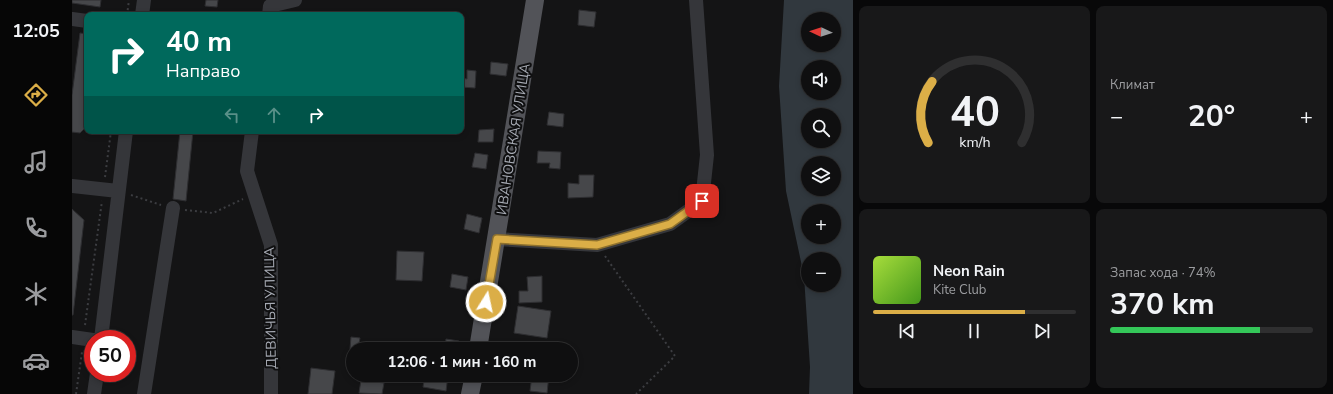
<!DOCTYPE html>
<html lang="ru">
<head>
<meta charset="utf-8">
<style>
  :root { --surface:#0f0f10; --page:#181819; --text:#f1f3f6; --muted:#9b9c9f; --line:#2f2f30; --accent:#dbae47 }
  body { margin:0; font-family:"Nunito Sans",sans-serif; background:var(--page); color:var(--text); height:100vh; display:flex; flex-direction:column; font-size:15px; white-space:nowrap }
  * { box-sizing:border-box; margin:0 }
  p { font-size:13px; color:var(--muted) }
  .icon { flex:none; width:22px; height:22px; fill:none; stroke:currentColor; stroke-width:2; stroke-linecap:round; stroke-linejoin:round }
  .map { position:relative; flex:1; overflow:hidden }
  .side { display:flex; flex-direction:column; gap:6px; padding:6px; background:#080809; width:480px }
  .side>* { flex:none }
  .banner { position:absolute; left:12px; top:12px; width:380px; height:122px; border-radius:8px; box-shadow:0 2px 6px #0003,0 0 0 1px var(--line); background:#00695c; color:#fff; overflow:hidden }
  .needle { width:26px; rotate:274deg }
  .tools { position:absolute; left:729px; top:12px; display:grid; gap:8px }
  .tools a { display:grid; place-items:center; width:40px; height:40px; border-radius:50%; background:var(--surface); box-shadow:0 2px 6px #0003,0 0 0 1px var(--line); font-size:20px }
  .speed { position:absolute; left:12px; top:330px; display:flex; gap:8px; font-size:20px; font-weight:700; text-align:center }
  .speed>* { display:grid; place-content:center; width:52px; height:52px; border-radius:50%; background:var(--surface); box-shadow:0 2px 6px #0003,0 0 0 1px var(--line); line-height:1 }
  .speed .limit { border:6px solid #d22; background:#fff; color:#111 }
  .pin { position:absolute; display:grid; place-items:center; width:34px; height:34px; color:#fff; margin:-17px; border-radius:8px; box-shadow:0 2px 6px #0006 }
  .me { position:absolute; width:44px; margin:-22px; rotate:10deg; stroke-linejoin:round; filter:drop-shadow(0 0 3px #0008) }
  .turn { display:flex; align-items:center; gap:14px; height:84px; padding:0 16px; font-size:18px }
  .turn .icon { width:52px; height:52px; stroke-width:2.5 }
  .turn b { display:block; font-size:28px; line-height:34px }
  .lanes { display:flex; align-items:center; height:38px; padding:0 16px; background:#0003; justify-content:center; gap:20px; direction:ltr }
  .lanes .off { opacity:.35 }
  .big { font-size:30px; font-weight:700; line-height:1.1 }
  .side .card { flex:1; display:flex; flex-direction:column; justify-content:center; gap:6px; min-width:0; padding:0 14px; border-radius:8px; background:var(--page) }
  .side .dial { align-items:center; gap:0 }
  .dial svg { height:104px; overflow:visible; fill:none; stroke:var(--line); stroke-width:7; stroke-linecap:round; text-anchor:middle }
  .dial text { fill:var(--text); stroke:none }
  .song { display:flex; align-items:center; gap:12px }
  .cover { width:48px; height:48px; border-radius:6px; background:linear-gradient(135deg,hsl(80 70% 55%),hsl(100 70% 35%)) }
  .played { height:4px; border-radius:2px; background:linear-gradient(90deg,var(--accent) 75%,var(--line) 75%) }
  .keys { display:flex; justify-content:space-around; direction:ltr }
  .heat { display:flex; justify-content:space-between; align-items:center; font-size:22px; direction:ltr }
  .charge { height:6px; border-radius:3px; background:linear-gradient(90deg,#34c759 74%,var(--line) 0) }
  .side .tiles { flex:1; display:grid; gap:6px; grid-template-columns:repeat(2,1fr) }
  .trip { position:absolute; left:274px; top:342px; width:232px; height:40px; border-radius:20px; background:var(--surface); box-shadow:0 2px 6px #0003,0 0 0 1px var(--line); font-weight:700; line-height:40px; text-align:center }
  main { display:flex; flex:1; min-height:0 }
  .menu { display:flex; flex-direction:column; width:72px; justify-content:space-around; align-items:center; background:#060606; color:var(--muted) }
  .menu .icon { width:28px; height:28px }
  .menu .selected { color:var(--accent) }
  .menu b { font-size:18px; color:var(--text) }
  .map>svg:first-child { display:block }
  .water { fill:#31383e; fill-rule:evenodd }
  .building { fill:#46474a; stroke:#2e2e31 }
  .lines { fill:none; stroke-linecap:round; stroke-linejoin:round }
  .path { stroke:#3c3d41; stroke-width:2; stroke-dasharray:2 3; stroke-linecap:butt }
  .minor { stroke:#35363a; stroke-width:14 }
  .major { stroke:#525358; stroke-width:18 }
  .route-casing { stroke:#8e712e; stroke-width:10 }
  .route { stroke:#dbae47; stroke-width:7 }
  .labels { text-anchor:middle; stroke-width:4; stroke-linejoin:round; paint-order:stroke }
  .street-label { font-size:14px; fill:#a7abb4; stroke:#0f0f10 }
</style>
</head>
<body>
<main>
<nav class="menu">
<b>12:05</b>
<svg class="icon selected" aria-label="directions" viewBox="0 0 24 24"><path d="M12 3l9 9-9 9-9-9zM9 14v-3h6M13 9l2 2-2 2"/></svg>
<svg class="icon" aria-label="music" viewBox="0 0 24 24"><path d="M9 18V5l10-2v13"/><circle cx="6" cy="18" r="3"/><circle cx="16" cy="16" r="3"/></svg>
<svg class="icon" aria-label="phone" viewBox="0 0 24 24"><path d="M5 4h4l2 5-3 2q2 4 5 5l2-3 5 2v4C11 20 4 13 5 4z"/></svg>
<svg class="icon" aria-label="climate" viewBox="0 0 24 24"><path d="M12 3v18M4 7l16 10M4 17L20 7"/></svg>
<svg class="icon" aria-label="car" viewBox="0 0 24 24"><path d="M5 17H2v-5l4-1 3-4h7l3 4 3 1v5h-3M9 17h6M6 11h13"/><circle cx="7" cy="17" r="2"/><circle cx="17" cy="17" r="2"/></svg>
</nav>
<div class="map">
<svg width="781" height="394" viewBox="0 0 781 394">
  <rect width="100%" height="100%" fill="#141415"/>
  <!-- water -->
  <path class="water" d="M712,0H781V394H737L738,367L732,276L714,191L707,86ZM736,19H762V45H736ZM736,67H762V93H736ZM736,115H762V141H736ZM736,163H762V189H736ZM736,211H762V237H736ZM736,259H762V285H736Z"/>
  <!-- building -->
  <path class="building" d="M0,0H29L28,7L0,3Z
    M134,0H146L145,7L133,6Z
    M507,10L524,12L522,27L506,25Z
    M8,33L15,34V126L8,133L0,132V95Z
    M419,62L436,64L434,76L418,74Z
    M395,70L404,71L403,88L389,87V78L395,79Z
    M477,112L492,114L491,127L475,125Z
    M422,129L421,142H406L407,130Z
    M108,131H121L114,201L101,199Z
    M466,151L489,152L488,169L477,168L478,163H465Z
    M403,153L416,155L414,169L400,167Z
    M507,175H522L521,197L496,198V183L507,184Z
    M0,209L12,220L1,315H0Z
    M395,214L410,218L407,233L392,229Z
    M325,251L352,252L350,281L324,280Z
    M380,274L396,277L394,290L378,287Z
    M470,276V302L447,303V291H456L455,277Z
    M446,306L479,311L475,338L442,333Z
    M279,337L288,338L286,349H278Z
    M374,339L387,341L386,349H373Z
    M325,344L354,348V349H324Z
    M239,368L263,371L260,394H236Z
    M353,375H376L374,391L351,387Z
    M460,375H477L475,393L458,391Z
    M289,380L312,383L310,394L287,393Z"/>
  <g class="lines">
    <!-- path -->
    <path class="path" d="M55,15L57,0
      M33,177L39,131
      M59,195L89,205
      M113,210L141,213L171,199
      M533,256L603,356L564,394
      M13,325L30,201
      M4,394L10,352"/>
    <!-- minor -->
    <path class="minor" d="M70,15L72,0
      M197,15L198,6L223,0
      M0,19L15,21
      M180,131L175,171L199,245V394
      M0,186L46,191
      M425,239L525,245L598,224L630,201L635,155L624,0
      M0,337L21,340
      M29,339L54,131
      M22,394L25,373
      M72,394L101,208"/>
    <!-- major -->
    <path class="major" d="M406,349L463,0
      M398,394L402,375"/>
  </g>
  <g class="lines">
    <defs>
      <path id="route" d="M414,302L425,239L525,245L598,224L630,201"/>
    </defs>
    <!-- route casing -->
    <use href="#route" class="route-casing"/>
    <!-- route -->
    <use href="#route" class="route"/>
  </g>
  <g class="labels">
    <!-- street labels -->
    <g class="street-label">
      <text transform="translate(441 139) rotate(-81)" y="5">ИВАНОВСКАЯ УЛИЦА</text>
      <text transform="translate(198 308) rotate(-91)" y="5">ДЕВИЧЬЯ УЛИЦА</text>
    </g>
  </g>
</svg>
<div class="tools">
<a><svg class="needle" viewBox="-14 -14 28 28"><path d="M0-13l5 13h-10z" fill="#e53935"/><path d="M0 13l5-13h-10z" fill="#9b9c9f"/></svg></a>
<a><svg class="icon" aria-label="sound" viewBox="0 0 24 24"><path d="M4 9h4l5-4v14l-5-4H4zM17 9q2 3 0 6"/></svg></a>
<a><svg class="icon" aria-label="search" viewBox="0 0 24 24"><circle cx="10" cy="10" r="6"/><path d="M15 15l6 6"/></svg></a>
<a><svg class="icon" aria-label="layers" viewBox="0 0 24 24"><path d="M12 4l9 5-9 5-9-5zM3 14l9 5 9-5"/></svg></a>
<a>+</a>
<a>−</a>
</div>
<div class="speed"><div class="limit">50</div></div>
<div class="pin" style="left:630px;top:201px;background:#d93025"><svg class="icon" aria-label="arrive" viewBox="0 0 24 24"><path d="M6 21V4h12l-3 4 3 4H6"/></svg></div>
<svg class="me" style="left:414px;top:302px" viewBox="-20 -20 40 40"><circle r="17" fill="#dbae47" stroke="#fff" stroke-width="3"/><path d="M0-11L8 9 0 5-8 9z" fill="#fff"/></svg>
<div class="trip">12:06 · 1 мин · 160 m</div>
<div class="banner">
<div class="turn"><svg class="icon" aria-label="right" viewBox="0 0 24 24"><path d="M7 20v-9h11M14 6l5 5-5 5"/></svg><div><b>40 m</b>Направо</div></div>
<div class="lanes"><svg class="icon off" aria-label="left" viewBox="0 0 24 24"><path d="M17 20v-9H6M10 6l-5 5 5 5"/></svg><svg class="icon off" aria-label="ahead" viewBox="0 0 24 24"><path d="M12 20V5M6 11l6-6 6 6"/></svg><svg class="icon" aria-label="right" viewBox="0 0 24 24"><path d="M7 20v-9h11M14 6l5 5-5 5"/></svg></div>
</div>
</div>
<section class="side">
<div class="tiles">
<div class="card dial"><svg viewBox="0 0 100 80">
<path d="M14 69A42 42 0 1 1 86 69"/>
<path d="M14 69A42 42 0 0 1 17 22" stroke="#dbae47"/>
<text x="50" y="56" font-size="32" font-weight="700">40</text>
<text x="50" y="72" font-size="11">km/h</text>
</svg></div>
<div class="card"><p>Климат</p>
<div class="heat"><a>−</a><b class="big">20°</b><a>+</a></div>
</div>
<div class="card">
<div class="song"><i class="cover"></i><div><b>Neon Rain</b><p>Kite Club</p></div></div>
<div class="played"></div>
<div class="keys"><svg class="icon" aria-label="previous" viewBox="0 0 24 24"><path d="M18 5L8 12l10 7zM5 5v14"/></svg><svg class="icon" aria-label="pause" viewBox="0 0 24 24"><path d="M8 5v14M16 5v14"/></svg><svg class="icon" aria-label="next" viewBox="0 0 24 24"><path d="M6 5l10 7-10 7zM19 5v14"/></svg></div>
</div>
<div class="card"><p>Запас хода · 74%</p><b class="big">370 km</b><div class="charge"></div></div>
</div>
</section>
</main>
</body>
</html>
